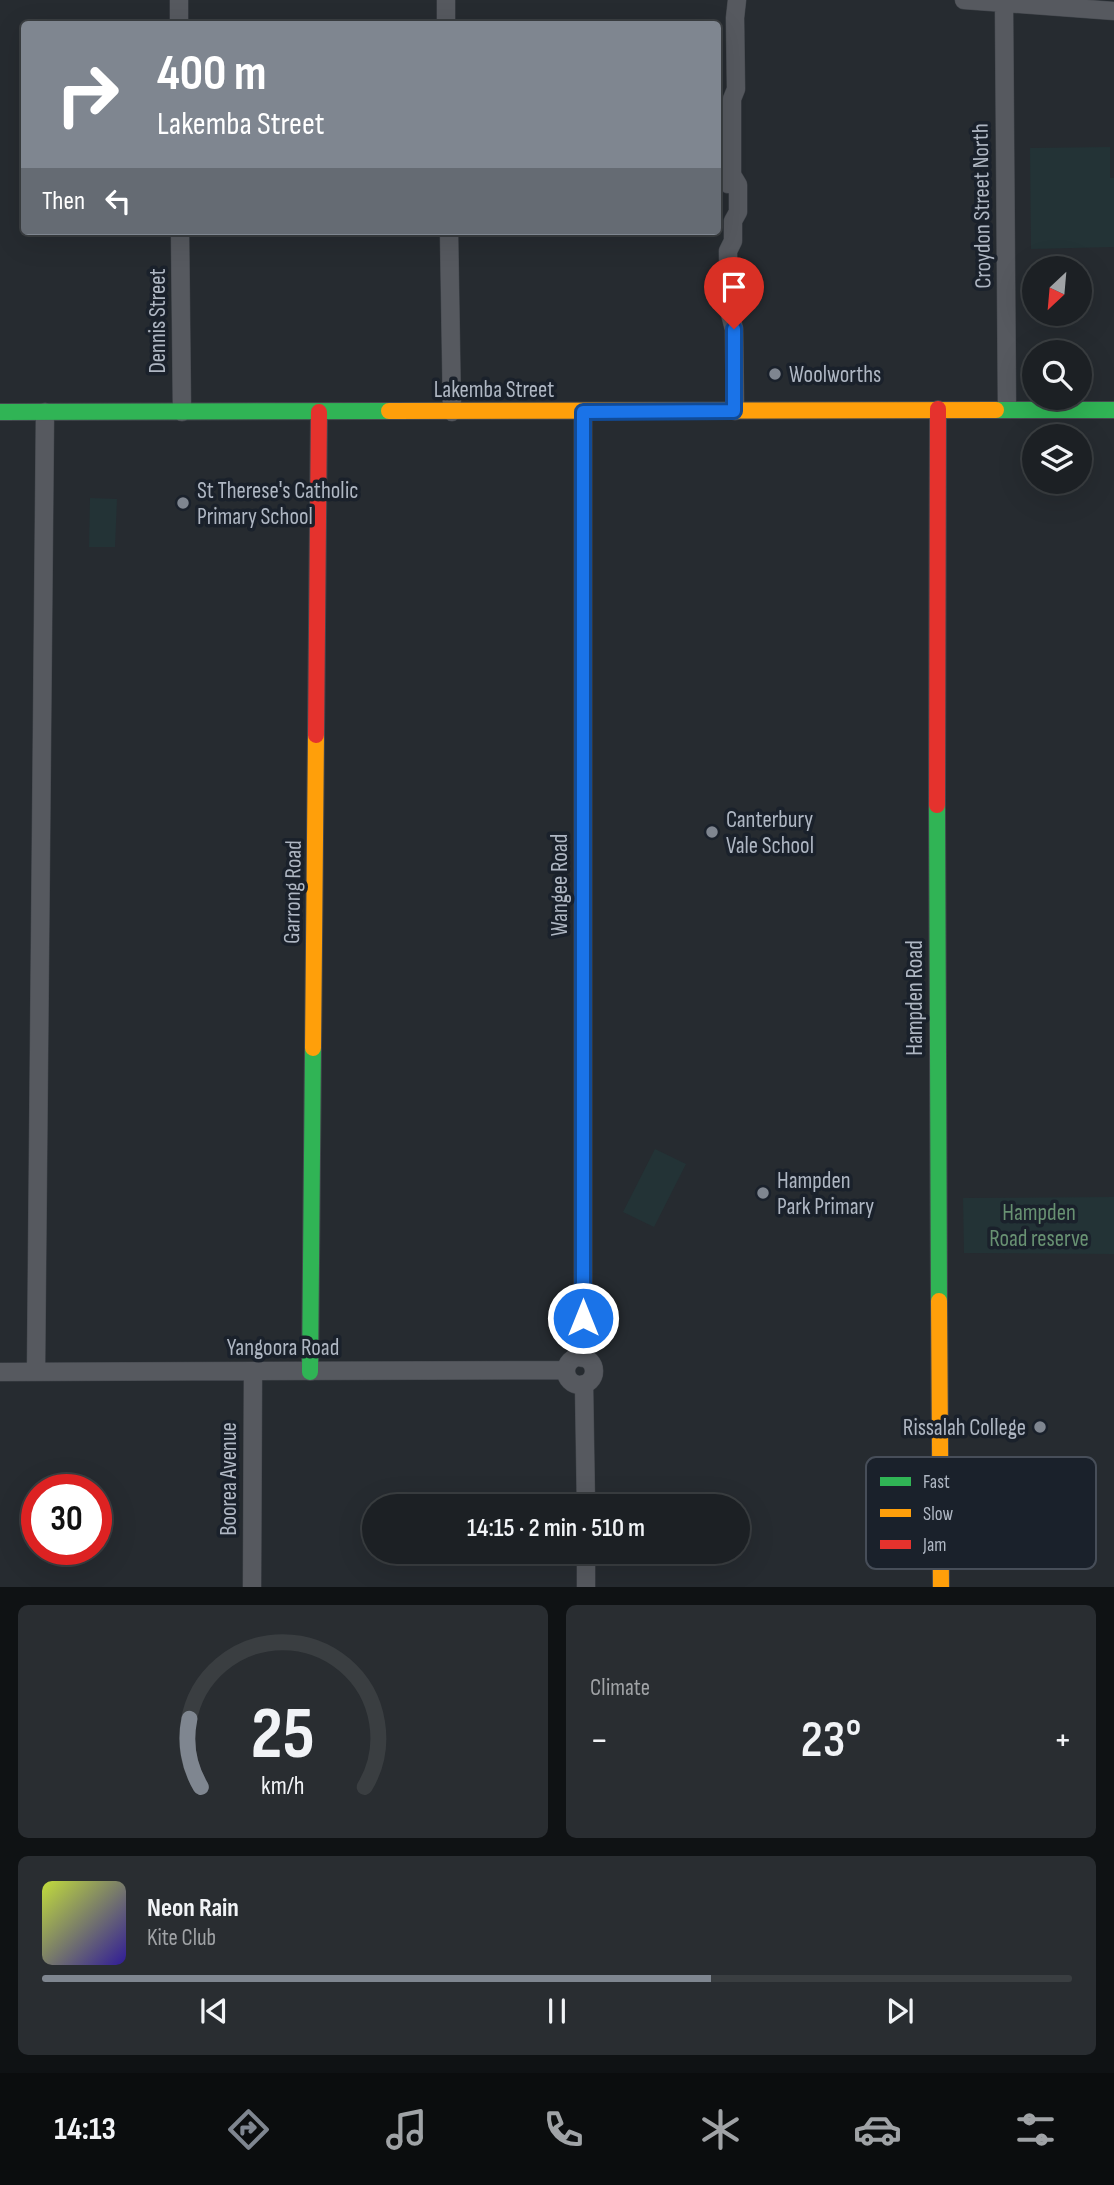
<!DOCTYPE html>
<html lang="en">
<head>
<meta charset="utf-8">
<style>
  :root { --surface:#1c2024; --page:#292d31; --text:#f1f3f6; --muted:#a0a3a6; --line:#3a3e41; --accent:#7f8690 }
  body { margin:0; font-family:"Sofia Sans Condensed",sans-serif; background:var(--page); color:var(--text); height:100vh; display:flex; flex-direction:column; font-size:26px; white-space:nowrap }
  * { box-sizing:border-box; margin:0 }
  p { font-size:23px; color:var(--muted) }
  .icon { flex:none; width:38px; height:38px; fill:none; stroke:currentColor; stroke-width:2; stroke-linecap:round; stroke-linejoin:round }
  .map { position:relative; height:1587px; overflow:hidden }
  .sheet { display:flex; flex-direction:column; gap:18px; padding:18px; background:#0f1214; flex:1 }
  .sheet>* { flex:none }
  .banner { position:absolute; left:21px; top:21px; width:700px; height:214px; border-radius:7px; box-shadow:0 7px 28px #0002,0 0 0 2px var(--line); background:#7f8690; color:#fff; overflow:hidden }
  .needle { width:46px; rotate:206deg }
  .tools { position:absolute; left:1022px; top:256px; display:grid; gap:14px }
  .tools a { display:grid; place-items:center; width:70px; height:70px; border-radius:50%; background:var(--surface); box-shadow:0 7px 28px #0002,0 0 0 2px var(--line); font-size:35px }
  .speed { position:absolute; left:21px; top:1474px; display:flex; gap:14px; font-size:35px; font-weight:700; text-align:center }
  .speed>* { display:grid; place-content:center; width:91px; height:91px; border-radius:50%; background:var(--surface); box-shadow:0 7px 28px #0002,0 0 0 2px var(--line); line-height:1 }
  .speed .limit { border:10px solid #d22; background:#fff; color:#111 }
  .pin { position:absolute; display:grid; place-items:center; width:60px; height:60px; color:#fff; margin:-72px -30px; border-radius:50% 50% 50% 0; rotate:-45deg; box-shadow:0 0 7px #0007 }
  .pin .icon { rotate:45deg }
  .me { position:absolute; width:77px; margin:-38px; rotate:0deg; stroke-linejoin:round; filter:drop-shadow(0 0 5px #0008) }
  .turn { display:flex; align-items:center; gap:24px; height:147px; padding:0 21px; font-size:32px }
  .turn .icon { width:91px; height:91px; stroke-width:2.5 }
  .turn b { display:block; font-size:49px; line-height:60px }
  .then { display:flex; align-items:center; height:66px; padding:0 21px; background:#0003; gap:14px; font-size:26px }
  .big { font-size:52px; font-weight:600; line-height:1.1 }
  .sheet .card { flex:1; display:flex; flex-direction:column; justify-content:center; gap:10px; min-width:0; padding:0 24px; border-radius:10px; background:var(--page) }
  .sheet .dial { align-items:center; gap:0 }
  .dial svg { height:182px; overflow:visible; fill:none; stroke:var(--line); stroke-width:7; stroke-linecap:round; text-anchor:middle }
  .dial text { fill:var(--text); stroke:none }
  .song { display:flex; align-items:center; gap:21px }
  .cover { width:84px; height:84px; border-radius:10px; background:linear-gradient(135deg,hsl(70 70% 55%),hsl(250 70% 35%)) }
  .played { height:7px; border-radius:4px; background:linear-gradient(90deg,var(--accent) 65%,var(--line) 65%) }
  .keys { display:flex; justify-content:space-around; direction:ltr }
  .heat { display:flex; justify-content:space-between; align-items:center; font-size:38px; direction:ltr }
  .sheet .tiles { flex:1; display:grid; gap:18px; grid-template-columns:1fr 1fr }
  .card:last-child { grid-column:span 2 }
  .trip { position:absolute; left:362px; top:1494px; width:388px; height:70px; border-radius:35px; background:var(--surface); box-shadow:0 7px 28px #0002,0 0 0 2px var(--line); font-weight:600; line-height:70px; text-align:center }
  .menu { display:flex; height:112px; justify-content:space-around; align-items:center; background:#0b0d0e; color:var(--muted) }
  .menu .icon { width:49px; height:49px }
  .menu .selected { color:var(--accent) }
  .menu b { font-size:32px; color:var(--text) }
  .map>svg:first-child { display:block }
  .green { fill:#233336 }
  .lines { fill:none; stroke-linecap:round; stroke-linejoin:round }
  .street-casing { stroke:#43474d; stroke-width:19 }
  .fast-casing { stroke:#43474d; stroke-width:18 }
  .slow-casing { stroke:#43474d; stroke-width:18 }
  .jam-casing { stroke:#43474d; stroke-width:18 }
  .street { stroke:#56595f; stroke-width:18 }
  .fast { stroke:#30b455; stroke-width:16 }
  .slow { stroke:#ff9f0a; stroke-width:16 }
  .jam { stroke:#e5322d; stroke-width:16 }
  .route-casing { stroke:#114b97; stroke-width:18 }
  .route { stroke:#1a73e8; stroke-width:12 }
  .poi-dot { fill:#7f8690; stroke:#1a212b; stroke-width:2.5 }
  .labels { text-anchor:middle; stroke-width:7; stroke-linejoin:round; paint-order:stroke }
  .street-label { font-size:23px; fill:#afb7c3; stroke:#1a212b }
  .poi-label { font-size:23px; fill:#afb7c3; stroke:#1a212b; text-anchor:start }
  .park-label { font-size:23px; fill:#689172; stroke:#1a212b }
  .key { fill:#1a212b; stroke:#474e59; stroke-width:2 }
  .key-label { font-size:19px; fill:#afb7c3 }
</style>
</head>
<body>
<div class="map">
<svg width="1114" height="1587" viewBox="0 0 1114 1587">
  <rect width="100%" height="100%" fill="#262b30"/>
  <!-- green -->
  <path class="green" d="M1110,147V178H1114V247L1031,249L1030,148Z
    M90,498L117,499L115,547H89Z
    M655,1149L686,1164L654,1227L623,1212Z
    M1114,1197V1254L964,1253L963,1198Z"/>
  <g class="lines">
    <defs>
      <path id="street" d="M179,0V24
        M446,0V24
        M964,0L1114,11
        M1004,4L1007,409
        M732,175L738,185V212L733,221V241L728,251L729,310L734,329L735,411
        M728,184L732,175V99L736,89L735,18L737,0
        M180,231L182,412
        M449,231L452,412
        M583,412V1358
        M566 1371a14 14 0 1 1 28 0a14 14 0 1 1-28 0Z
        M0,1372L566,1370
        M36,1372L45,412
        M584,1384L586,1507
        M252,1587L253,1372
        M586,1587V1552"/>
      <path id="fast" d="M996,410H1114
        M0,412L389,411
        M937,805L939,1301
        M310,1372L313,1048"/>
      <path id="slow" d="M389,411L996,410
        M313,1048L316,735
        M939,1301L941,1587"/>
      <path id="jam" d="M316,735L319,412
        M937,805L938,409"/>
    </defs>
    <!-- street casing -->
    <use href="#street" class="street-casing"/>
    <!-- fast casing -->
    <use href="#fast" class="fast-casing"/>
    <!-- slow casing -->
    <use href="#slow" class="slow-casing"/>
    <!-- jam casing -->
    <use href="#jam" class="jam-casing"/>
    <!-- street -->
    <use href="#street" class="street"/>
    <!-- fast -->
    <use href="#fast" class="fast"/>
    <!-- slow -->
    <use href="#slow" class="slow"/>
    <!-- jam -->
    <use href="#jam" class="jam"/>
  </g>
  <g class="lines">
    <defs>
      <path id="route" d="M583,1318V412L734,411V329"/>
    </defs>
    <!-- route casing -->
    <use href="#route" class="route-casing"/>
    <!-- route -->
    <use href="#route" class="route"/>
  </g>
  <!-- markers -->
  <g class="poi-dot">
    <circle cx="775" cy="374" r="7"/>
    <circle cx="183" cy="503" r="7"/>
    <circle cx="712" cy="832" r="7"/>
    <circle cx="763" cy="1193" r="7"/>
    <circle cx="1040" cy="1427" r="7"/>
  </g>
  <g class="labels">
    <!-- street labels -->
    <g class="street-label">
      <text transform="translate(981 206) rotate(-91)" y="8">Croydon Street North</text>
      <text transform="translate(157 321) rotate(-90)" y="8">Dennis Street</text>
      <text x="494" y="397">Lakemba Street</text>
      <text transform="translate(559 885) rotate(-90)" y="8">Wangee Road</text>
      <text transform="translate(292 892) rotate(-89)" y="8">Garrong Road</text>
      <text transform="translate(914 998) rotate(-90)" y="8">Hampden Road</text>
      <text x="283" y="1355">Yangoora Road</text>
      <text transform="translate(228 1479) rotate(-90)" y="8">Boorea Avenue</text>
    </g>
    <!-- poi labels -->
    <g class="poi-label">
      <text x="789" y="382">Woolworths</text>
      <text x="197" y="498">St Therese's Catholic<tspan x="197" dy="26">Primary School</tspan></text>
      <text x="726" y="827">Canterbury<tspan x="726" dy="26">Vale School</tspan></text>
      <text x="777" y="1188">Hampden<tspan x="777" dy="26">Park Primary</tspan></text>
      <text x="1026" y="1435" text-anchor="end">Rissalah College</text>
    </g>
    <!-- park labels -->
    <g class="park-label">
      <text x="1039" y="1220">Hampden<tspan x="1039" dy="26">Road reserve</tspan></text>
    </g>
  </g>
  <!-- legend -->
  <rect x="866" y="1457" width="230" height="112" rx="10" class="key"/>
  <rect x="880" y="1477" width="31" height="9" fill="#30b455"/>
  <rect x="880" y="1509" width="31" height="8" fill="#ff9f0a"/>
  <rect x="880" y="1540" width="31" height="9" fill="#e5322d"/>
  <g class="key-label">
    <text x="923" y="1488">Fast</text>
    <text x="923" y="1520">Slow</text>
    <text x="923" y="1551">Jam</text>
  </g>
</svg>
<div class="tools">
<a><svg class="needle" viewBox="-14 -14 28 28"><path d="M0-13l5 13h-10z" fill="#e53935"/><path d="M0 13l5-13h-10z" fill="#a0a3a6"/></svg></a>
<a><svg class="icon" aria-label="search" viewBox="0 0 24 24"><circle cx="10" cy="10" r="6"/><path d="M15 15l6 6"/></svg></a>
<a><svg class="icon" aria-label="layers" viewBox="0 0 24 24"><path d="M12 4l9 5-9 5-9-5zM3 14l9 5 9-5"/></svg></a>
</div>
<div class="speed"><div class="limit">30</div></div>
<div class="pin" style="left:734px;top:329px;background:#d93025"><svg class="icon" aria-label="arrive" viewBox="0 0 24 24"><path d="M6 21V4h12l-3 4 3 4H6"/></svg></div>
<svg class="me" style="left:583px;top:1318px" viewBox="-20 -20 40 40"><circle r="17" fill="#1a73e8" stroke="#fff" stroke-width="3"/><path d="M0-11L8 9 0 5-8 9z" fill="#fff"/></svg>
<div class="trip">14:15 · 2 min · 510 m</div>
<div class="banner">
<div class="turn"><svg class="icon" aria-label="right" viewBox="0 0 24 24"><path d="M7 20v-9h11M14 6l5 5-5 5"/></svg><div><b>400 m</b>Lakemba Street</div></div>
<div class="then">Then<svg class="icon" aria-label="left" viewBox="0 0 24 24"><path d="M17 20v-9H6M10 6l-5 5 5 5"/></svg></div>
</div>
</div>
<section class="sheet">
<div class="tiles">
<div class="card dial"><svg viewBox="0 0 100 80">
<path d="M14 69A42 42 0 1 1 86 69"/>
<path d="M14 69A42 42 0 0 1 9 39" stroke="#7f8690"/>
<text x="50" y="56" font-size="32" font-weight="700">25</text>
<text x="50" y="72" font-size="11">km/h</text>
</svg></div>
<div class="card"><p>Climate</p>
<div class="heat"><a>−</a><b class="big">23°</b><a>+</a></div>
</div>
<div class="card">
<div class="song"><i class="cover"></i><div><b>Neon Rain</b><p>Kite Club</p></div></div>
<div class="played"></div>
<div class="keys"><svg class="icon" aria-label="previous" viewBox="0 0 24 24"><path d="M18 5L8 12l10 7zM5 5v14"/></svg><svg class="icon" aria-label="pause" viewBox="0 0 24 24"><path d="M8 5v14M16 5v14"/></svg><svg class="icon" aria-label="next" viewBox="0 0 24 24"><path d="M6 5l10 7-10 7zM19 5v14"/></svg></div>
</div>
</div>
</section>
<nav class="menu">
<b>14:13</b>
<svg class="icon selected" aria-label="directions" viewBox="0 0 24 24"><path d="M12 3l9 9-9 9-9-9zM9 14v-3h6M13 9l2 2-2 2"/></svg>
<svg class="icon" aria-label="music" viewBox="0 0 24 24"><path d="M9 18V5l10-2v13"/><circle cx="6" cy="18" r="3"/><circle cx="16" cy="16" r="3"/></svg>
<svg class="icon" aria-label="phone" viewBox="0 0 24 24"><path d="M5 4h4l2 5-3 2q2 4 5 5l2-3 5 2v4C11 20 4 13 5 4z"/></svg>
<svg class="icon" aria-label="climate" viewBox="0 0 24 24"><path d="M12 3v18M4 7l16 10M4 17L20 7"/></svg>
<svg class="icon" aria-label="car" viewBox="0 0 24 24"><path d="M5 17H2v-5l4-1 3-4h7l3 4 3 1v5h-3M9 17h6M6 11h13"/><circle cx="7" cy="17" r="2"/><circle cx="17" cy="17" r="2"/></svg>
<svg class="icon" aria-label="filters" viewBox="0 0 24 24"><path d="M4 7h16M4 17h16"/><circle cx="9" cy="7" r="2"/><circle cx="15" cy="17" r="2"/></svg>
</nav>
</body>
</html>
